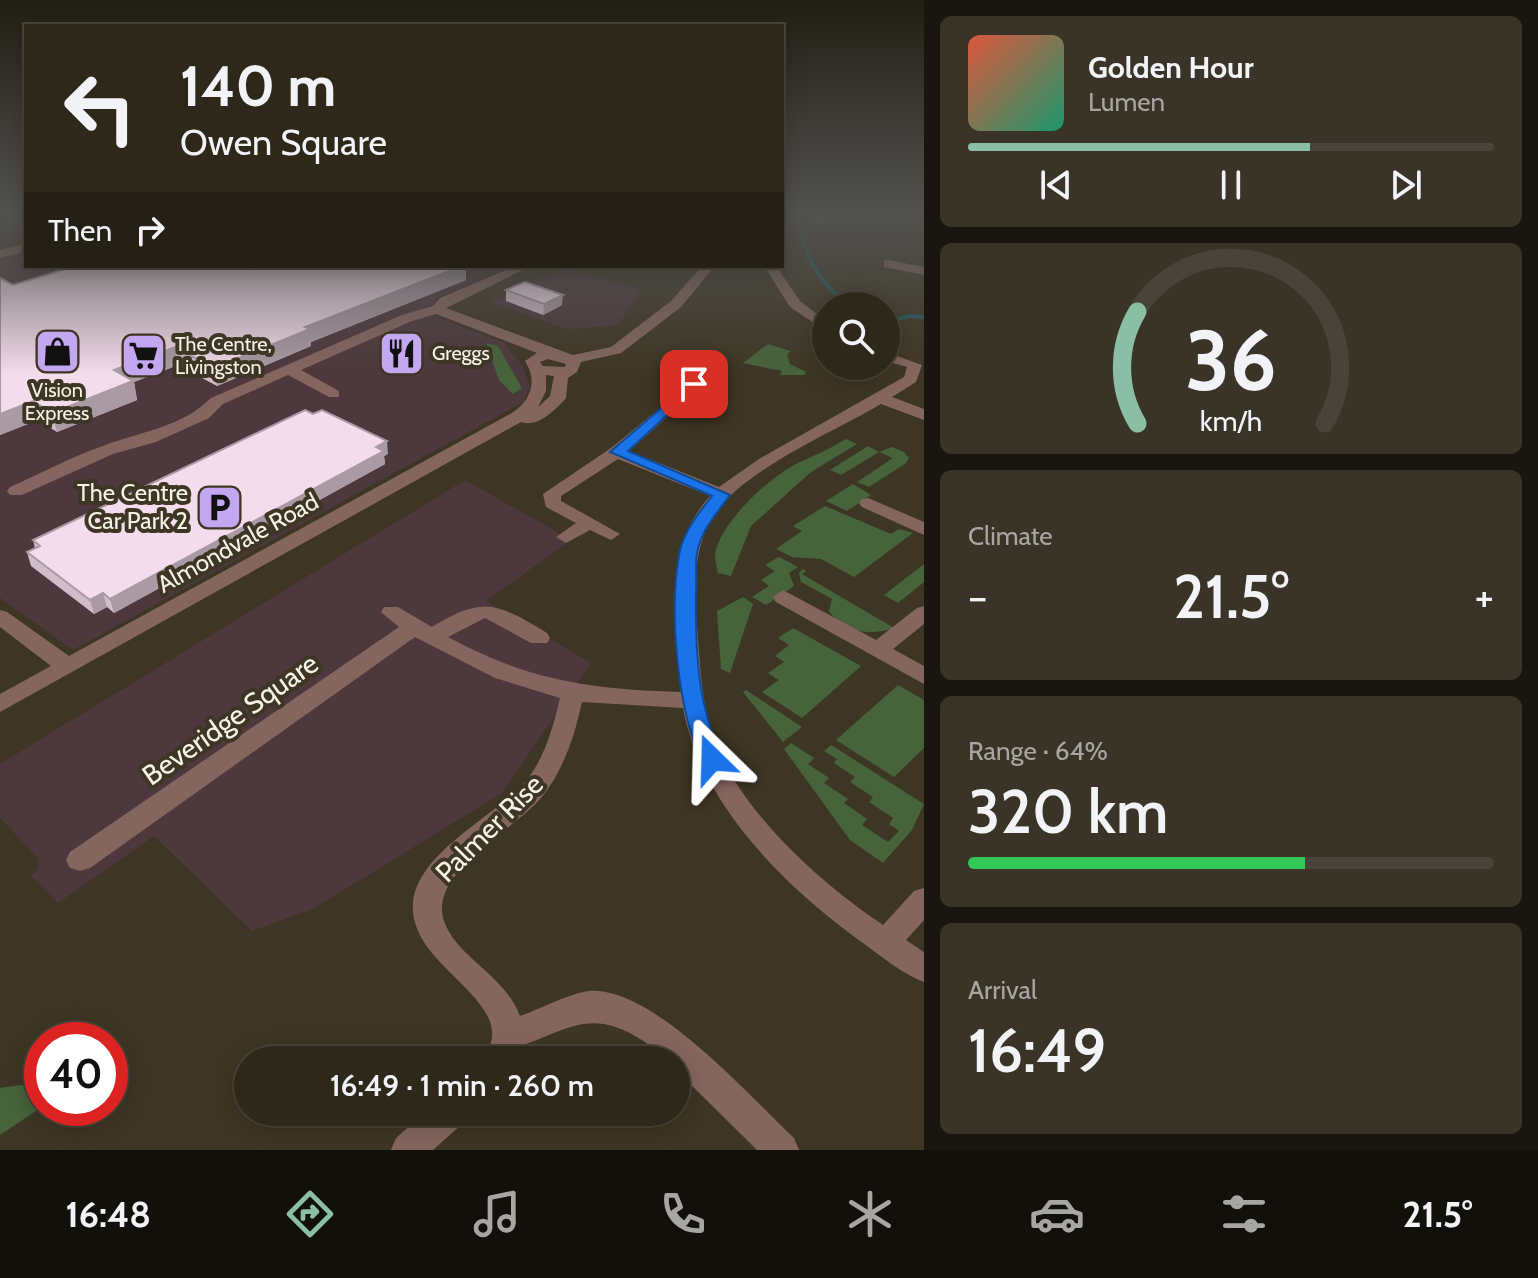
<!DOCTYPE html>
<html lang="en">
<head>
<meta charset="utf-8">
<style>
  :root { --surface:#2e281b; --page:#3a3428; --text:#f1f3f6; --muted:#a7a6a3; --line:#49443a; --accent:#8abfa5 }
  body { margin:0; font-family:Cabin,sans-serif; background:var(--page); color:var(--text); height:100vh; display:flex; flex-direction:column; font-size:30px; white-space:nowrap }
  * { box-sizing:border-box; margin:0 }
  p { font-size:26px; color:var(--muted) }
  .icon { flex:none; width:44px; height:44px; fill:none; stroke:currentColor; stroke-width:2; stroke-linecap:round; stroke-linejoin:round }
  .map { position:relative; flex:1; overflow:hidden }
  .sheet { display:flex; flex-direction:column; gap:16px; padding:16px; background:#19160f; width:614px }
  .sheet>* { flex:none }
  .hud { position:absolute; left:24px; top:24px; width:760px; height:244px; border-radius:0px; box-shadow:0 4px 20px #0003,0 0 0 2px var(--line); background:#2e281b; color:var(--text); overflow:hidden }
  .controls { position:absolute; left:812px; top:292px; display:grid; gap:16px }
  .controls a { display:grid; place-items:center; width:88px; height:88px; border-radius:50%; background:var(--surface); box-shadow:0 4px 20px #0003,0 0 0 2px var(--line); font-size:40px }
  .speed { position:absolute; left:24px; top:1022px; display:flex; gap:16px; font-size:40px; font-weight:700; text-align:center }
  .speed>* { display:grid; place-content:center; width:104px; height:104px; border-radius:50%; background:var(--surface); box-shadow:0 4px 20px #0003,0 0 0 2px var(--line); line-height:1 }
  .speed .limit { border:12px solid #d22; background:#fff; color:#111 }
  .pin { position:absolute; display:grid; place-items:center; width:68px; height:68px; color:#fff; margin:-34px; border-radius:16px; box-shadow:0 4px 12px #0006 }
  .me { position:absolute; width:88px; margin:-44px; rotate:338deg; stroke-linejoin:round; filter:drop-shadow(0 0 6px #0008) }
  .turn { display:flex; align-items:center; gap:28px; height:168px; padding:0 24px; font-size:36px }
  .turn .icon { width:104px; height:104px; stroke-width:2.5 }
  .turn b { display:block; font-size:56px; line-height:68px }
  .then { display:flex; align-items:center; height:76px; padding:0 24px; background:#0003; gap:16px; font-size:30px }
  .big { font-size:60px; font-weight:600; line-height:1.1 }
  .sheet .widget { flex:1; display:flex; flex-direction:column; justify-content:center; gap:12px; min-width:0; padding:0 28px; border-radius:12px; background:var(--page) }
  .sheet .dial { align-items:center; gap:0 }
  .dial svg { height:208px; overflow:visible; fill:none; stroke:var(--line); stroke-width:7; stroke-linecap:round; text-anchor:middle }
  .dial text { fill:var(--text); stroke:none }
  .song { display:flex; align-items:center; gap:24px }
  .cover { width:96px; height:96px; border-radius:12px; background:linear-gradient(135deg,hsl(10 70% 55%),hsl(160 70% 35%)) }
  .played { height:8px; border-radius:4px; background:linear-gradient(90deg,var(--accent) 65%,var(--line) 65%) }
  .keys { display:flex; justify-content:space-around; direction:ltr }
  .heat { display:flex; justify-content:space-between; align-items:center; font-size:44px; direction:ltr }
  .charge { height:12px; border-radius:6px; background:linear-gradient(90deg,#34c759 64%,var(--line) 0) }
  .trip { position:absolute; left:234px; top:1046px; width:456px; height:80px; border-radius:40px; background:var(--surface); box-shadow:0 4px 20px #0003,0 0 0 2px var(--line); font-weight:600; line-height:80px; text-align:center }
  .tabs { display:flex; height:128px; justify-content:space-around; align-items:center; background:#12100b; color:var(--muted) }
  .tabs .icon { width:56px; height:56px }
  .tabs .on { color:var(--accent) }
  .tabs b { font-size:36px; color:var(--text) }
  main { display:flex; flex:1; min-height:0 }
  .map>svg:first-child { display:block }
  .commercial { fill:#4c383d }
  .green { fill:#46633a }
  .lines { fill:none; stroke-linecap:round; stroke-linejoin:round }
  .stream { stroke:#225758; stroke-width:4 }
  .minor { fill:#85665f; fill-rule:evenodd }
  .wall { fill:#d1bdca }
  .shaded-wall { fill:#aa9aa4 }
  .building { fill:#f3dceb; stroke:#aa9aa4; stroke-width:2 }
  .route { fill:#1a73e8; stroke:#114b97; stroke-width:2 }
  .labels { text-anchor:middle; stroke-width:8; stroke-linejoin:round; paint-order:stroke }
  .far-poi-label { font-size:20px; fill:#f7f2e7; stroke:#3e3624; text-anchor:start }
  .poi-label { font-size:24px; fill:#f7f2e7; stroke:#3e3624; text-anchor:end }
  .street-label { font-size:24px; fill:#f7f2e7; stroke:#3e3624 }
  .near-street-label { font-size:28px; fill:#f7f2e7; stroke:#3e3624 }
</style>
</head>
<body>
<main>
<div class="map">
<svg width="924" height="1150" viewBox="0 0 924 1150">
  <rect width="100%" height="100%" fill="#3e3624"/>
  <!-- commercial -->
  <path class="commercial" d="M26,250V266H512L436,298L433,316L505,343L523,367L530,387L523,402L73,650L0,598V257Z
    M564,269L641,289L619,324L589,328L567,329L491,302Z
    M465,480L571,540L486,601L591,663L502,793L313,909L252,931L154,836L58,903L31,876L37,870L39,859L0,818V764Z"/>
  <!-- green -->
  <path class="green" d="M486,343L498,346L522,388L513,394L499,380Z
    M768,344L791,351L787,355L790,364L806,372L804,375H780L782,371L743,363Z
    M846,439L857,444L811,472L751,526L731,576L718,573C717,568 715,560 715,555C719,523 769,478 796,464C813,456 830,449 846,439Z
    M868,446L879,452L892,447L904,452L909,458L906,463L869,487L857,482L893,458L879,452L841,475L830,470Z
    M853,484L871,495L847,511L826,501Z
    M825,506L891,534L899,529L913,533L854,577L821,559L792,557L776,549L802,531L793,526Z
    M779,557L798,567L789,573L794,586L766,605L752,597L769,586L761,580L775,571L765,565Z
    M924,564V582L898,603L884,595Z
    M803,569L806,571L802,574L894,628C870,636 844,633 829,611L832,599L801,582L799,573Z
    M743,597L753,604L730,673L721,669L717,611Z
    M793,628L861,666L802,718L762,692L779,680L768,673L784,662L775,656L789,645L778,638Z
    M898,685L924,700V748L894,777L836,740Z
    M746,690L802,727L783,742L743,692Z
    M791,743L814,758L808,764L829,778L824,783L848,799L844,803L867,819L862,825L888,842L899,831L889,824L893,818L869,802L873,797L850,782L855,777L834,763L837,759L824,751L831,745L924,804L912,830L883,863L850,840L784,749Z
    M21,1085L42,1091V1107L0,1135V1088Z"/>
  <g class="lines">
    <!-- stream -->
    <path class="stream" d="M798,213C801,253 818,280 848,306
      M886,322L910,316L924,317"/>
    <!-- minor -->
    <path class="minor" d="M825,213H836L825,223H817V219Z
      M26,243V251L0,258V250Z
      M888,260L924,267V275L884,267V261Z
      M515,266H531L446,308L573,355L611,347L671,301L702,266H715L681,307L621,353L581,362L577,372L568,378L566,398C555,410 538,428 521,422L0,712V694L51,666L0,627V610L7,612L69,656L512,413C531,400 538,381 525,361L537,353L436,314L412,321L301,370L339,391V397H329L288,375L223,404L209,418L156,442L113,454L22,495H10L7,491L10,487C40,474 69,458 100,447C138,432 181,428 211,398L402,315L433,306L440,298ZM548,359L566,364L565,367L543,366L540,362ZM546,375L554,376L550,396L538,407L546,391Z
      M764,266H776L800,301L826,321V331L790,307Z
      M886,352L922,365L916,382L892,397L924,409V420L881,404C833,432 753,466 719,508C693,540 694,586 697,625C700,662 701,703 714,739C740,811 820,883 883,925L914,891L924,888V920L906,940L924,952V982C903,974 885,959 867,946C789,891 701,806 683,708L582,702C575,734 565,766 545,793C520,828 427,871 444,921C457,958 505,975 520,1016C538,1010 570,993 589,991C653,986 749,1096 794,1138L799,1150H757L676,1070V1060C661,1060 656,1050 645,1042C593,1008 573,1027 521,1046L517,1060H485C487,1053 491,1044 492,1037C496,994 416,963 413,911C409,856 494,818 525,782C545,758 553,727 560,698L495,678L415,637L90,868L80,871L70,868L66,860L70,852L399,627L381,612L384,607H398L432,627C482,596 498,603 547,633L550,638L547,643H531L485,618L448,637C530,681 589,689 681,692C674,628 662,548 710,496L618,459L561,496V501L620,534L611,540L590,530L566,543L556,537L576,523L546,507L543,494L611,448L707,370L714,374L712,377L629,451L719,487L759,459L904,377L907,367L886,361Z
      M868,498L924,522V535L862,507L859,503L862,499Z
      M783,590L876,640L917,608L924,606V624L893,649L924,666V684L776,602L773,597Z
      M425,1112H467L462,1124L433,1150H391L396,1138Z"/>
  </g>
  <!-- wall -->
  <path class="wall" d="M145,266H466V280L311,342V346L217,386L178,365L134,382L137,400L57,432L38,420L0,435V278L13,285L136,269Z
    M506,290L562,305L543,315L506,301Z
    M388,454L384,456L385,464L114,613L107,607L94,614L31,566L27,552L35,548L33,540Z"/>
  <!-- shaded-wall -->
  <path class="shaded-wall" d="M462,266H466V280L311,342V346L217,386L214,368L305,327Z
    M563,295L562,305L543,315L544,304Z
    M175,347L178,365L134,382L137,400L57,432L52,413L114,370Z
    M33,401L38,420L0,435V414Z
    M387,441L388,454L384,456L385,464L114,613L110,599Z
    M103,593L107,607L94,614L90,600Z"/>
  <!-- building -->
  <path class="building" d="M75,266H130L136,269L145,266H462L305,327L310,329L214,368L175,347L114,370L133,381L52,413L33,401L0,414V278L13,285Z
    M525,282L563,295L544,304L506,290Z
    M305,410L313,414L322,410L387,441L376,447L384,451L110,599L103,593L90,600L27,552L40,546L33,540Z"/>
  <!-- sky -->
  <linearGradient id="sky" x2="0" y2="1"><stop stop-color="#221e14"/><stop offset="0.57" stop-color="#525250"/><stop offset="1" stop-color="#525250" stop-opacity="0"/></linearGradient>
  <rect width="924" height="374" fill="url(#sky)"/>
  <!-- route -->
  <path class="route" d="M694,380L698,381V387L628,451L730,495C717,513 701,530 697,553C695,565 697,579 696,590C695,646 697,710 724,759L720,765L712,768L704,765C677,714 669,612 679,555C683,532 698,514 712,496L610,452Z"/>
  <!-- icons -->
  <defs>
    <symbol id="shop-square" viewBox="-11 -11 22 22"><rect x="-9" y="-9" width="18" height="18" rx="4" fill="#c4a7f1" stroke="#3e3624"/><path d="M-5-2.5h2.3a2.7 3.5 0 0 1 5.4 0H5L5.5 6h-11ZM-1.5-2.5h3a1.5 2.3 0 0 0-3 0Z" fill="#111"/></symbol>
    <symbol id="restaurant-square" viewBox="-11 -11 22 22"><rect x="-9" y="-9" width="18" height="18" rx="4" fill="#c4a7f1" stroke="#3e3624"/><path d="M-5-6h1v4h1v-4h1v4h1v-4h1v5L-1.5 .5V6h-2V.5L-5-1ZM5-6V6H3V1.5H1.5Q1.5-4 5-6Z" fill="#111"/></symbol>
    <symbol id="supermarket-square" viewBox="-11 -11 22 22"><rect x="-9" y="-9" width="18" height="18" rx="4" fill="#c4a7f1" stroke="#3e3624"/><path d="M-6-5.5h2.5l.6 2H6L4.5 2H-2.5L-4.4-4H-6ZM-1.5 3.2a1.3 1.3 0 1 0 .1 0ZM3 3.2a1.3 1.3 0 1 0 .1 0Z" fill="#111"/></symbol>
    <symbol id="parking-square" viewBox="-11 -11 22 22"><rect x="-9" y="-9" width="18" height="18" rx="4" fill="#c4a7f1" stroke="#3e3624"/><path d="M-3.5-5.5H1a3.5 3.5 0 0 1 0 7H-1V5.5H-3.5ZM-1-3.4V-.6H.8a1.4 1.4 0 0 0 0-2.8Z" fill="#111"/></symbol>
  </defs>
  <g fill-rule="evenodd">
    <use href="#shop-square" x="32" y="326" width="51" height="51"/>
    <use href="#restaurant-square" x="376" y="328" width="51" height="51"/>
    <use href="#supermarket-square" x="118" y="330" width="51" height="51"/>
    <use href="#parking-square" x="194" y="482" width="51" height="51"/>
  </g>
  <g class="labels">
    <!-- far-poi labels -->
    <g class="far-poi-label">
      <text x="175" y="351">The Centre,<tspan x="175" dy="23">Livingston</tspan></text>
      <text x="432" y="360">Greggs</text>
      <text x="57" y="397" text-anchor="middle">Vision<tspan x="57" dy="23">Express</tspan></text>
    </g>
    <!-- poi labels -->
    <g class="poi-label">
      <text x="188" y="501">The Centre<tspan x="188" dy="28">Car Park 2</tspan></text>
    </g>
    <!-- street labels -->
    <g class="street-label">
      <text transform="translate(238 543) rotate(-29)" y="8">Almondvale Road</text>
    </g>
    <!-- near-street labels -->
    <g class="near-street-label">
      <text transform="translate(230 719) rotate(-35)" y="10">Beveridge Square</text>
      <text transform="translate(489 828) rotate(-45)" y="10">Palmer Rise</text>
    </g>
  </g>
</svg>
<div class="controls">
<a><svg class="icon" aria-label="search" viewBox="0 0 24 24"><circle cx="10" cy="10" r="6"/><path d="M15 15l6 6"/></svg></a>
</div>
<div class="speed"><div class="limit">40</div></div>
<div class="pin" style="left:694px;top:384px;background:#d93025"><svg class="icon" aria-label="arrive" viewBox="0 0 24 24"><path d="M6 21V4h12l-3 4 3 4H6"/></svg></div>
<svg class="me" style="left:712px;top:759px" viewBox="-20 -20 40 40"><path d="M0-17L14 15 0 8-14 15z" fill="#1a73e8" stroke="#fff" stroke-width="4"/></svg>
<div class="trip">16:49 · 1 min · 260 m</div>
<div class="hud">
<div class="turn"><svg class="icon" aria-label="left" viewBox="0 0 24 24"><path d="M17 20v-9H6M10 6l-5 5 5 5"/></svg><div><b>140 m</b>Owen Square</div></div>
<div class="then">Then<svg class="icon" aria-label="right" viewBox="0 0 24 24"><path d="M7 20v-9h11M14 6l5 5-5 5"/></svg></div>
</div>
</div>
<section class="sheet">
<div class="widget">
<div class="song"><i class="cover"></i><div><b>Golden Hour</b><p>Lumen</p></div></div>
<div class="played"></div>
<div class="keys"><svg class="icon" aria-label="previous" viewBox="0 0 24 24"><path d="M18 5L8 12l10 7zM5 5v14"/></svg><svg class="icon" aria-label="pause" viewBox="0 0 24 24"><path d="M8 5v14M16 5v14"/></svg><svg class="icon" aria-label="next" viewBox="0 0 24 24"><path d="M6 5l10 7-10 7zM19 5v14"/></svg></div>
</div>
<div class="widget dial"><svg viewBox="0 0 100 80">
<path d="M14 69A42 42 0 1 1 86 69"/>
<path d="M14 69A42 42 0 0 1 14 26" stroke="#8abfa5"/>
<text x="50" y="56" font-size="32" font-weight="700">36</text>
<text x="50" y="72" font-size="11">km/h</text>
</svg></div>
<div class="widget"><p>Climate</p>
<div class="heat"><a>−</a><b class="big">21.5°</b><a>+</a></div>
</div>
<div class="widget"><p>Range · 64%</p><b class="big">320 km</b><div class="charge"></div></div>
<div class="widget"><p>Arrival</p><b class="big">16:49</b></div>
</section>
</main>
<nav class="tabs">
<b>16:48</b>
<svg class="icon on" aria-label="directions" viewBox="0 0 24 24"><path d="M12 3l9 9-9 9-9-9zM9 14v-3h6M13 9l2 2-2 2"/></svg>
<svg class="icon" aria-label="music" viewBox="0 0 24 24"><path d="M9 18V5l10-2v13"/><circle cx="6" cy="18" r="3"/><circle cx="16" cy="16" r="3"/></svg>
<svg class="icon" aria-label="phone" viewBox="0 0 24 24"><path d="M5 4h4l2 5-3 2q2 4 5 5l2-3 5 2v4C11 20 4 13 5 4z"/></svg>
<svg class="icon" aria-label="climate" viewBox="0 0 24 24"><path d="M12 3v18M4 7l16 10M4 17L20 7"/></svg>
<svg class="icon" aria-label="car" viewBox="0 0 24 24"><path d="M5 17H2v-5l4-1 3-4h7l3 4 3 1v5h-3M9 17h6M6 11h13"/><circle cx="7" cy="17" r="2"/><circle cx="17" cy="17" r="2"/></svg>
<svg class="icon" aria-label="filters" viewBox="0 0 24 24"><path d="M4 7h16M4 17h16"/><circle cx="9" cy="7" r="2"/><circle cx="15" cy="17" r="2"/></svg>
<b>21.5°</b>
</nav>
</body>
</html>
